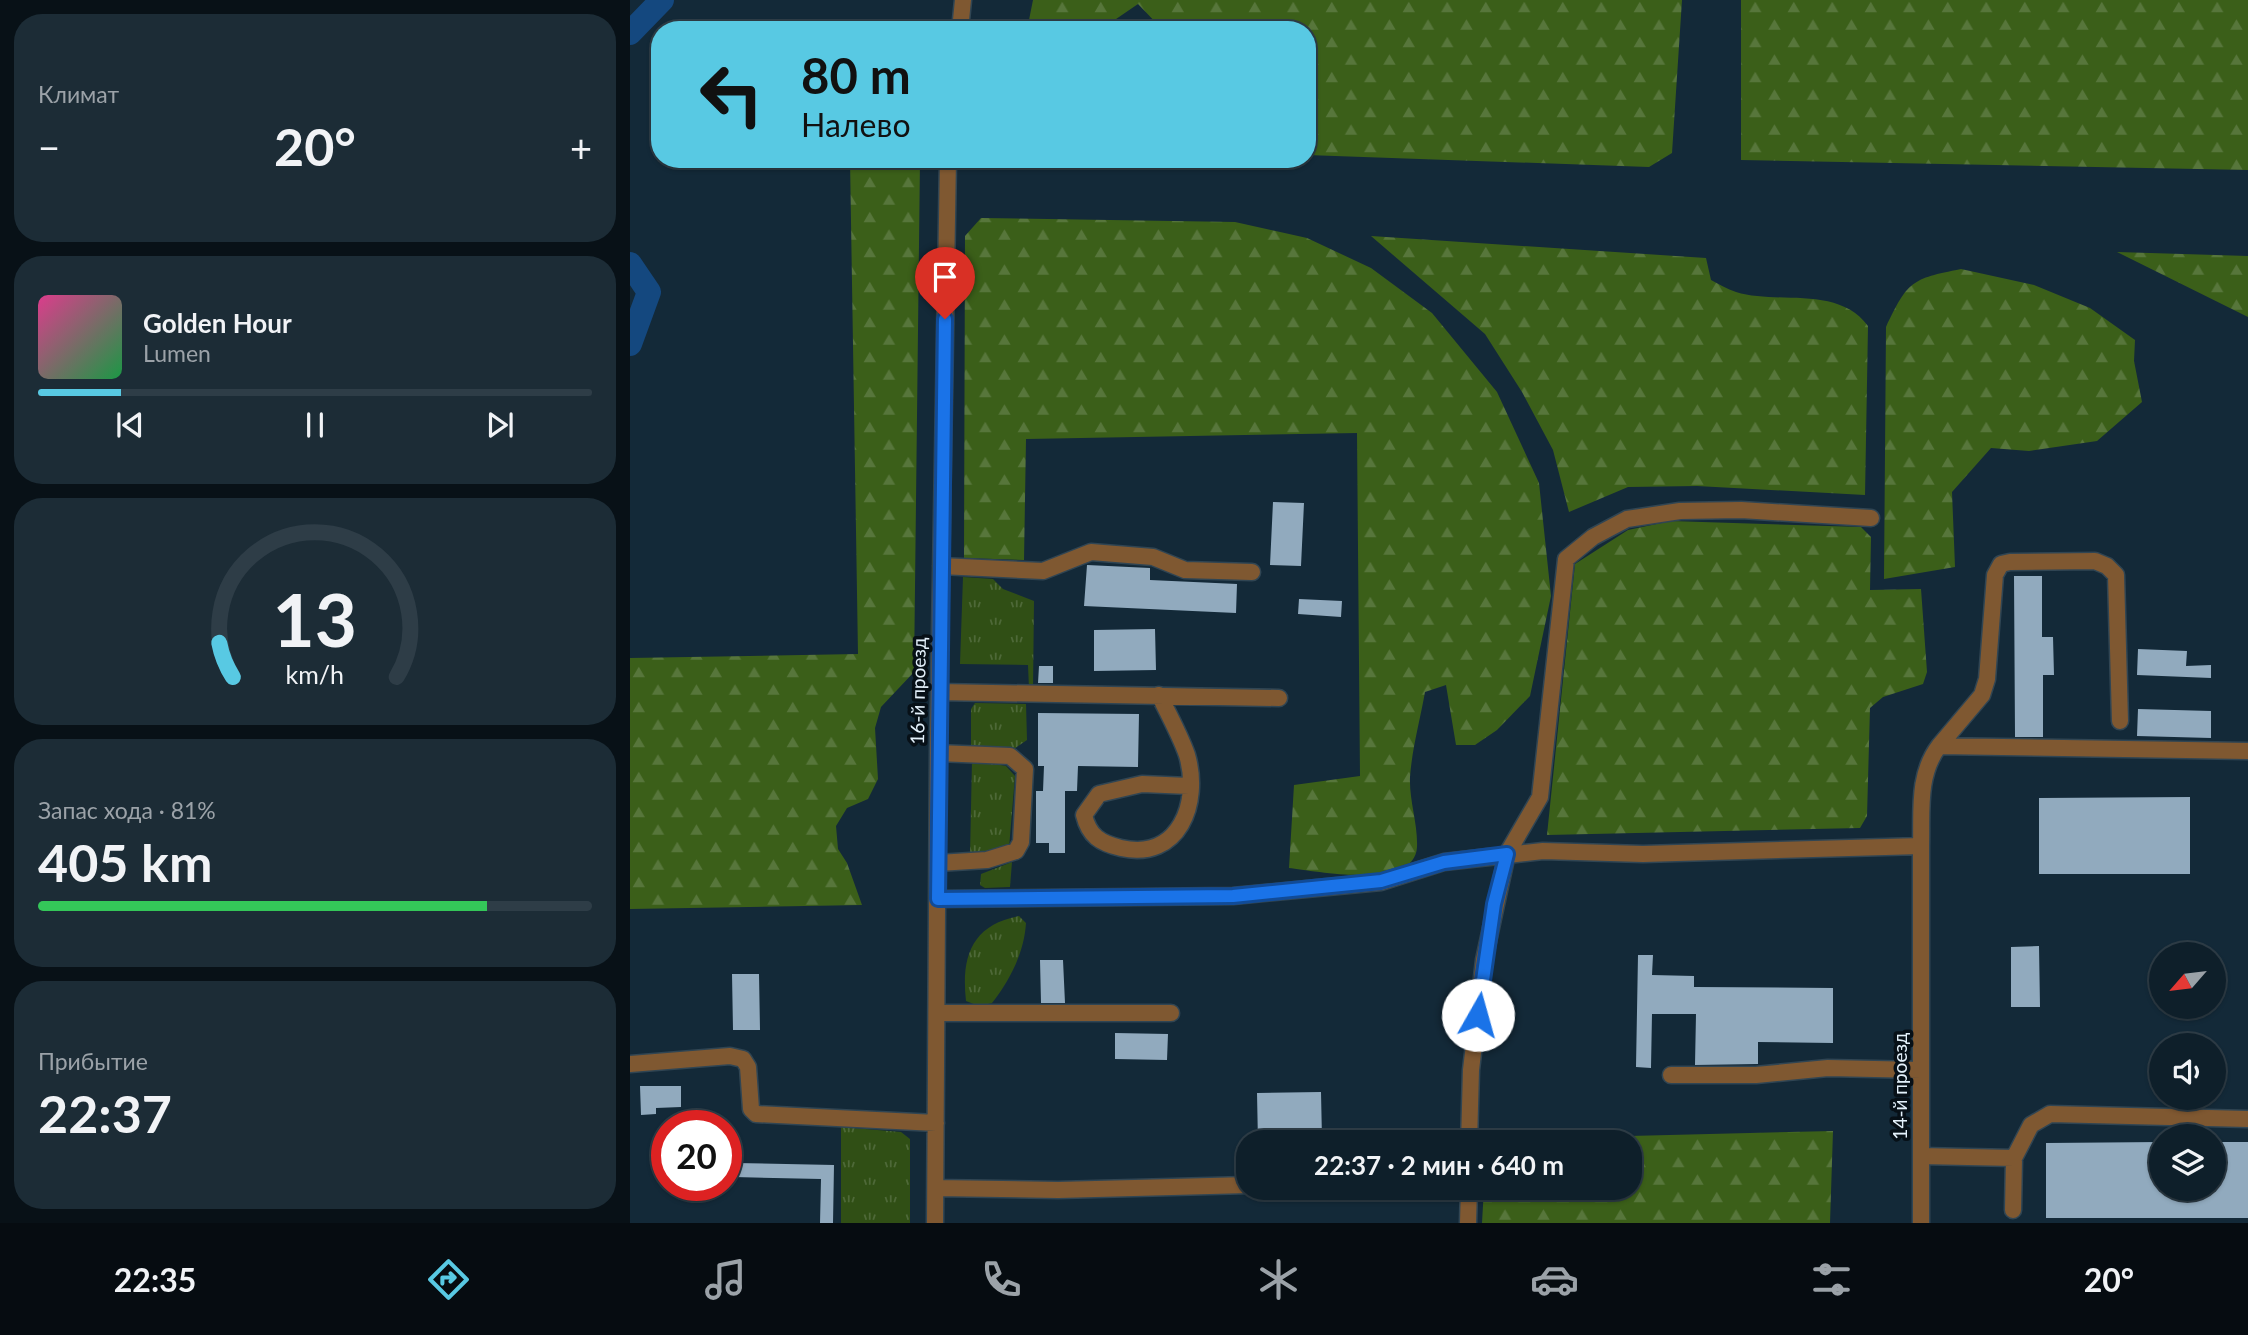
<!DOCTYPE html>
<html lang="ru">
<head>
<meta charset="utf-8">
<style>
  :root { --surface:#0e1f2a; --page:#1c2c36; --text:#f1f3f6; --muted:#9ba2a8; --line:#2e3d47; --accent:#58c9e3 }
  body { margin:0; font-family:Lato,sans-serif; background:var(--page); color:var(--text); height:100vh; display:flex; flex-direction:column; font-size:26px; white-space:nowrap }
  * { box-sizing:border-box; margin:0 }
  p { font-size:23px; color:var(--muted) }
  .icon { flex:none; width:38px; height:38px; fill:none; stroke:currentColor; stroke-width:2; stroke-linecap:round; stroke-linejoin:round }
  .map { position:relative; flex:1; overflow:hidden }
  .sheet { display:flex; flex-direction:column; gap:14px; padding:14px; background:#081117; width:630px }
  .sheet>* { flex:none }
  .banner { position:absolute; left:21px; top:21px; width:665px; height:147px; border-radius:28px; box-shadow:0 2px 5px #0004,0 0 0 2px var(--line); background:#58c9e3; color:#111; overflow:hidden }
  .needle { width:46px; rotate:242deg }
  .buttons { position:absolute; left:1519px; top:942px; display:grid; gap:14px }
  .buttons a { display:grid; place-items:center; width:77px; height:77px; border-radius:50%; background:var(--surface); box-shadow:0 2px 5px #0004,0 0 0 2px var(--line); font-size:35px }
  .speed { position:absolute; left:21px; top:1110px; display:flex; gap:14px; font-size:35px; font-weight:700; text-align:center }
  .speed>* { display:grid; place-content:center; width:91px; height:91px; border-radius:50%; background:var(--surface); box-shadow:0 2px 5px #0004,0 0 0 2px var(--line); line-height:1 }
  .speed .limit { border:10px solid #d22; background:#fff; color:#111 }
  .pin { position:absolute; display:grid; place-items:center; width:60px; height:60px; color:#fff; margin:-72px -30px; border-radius:50% 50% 50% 0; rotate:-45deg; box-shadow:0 0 7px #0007 }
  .pin .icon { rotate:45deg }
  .me { position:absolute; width:77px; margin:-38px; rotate:7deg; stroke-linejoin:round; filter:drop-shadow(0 0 5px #0008) }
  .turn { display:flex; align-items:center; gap:24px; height:147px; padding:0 35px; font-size:32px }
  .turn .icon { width:91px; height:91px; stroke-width:2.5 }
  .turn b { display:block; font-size:49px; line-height:60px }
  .big { font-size:52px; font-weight:700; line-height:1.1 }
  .sheet .widget { flex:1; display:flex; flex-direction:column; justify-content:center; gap:10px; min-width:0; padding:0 24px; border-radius:28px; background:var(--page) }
  .sheet .dial { align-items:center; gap:0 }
  .dial svg { height:182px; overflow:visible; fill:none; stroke:var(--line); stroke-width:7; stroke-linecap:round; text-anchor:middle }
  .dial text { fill:var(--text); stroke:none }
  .song { display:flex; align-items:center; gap:21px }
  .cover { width:84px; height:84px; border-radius:10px; background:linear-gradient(135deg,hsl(330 70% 55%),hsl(140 70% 35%)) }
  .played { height:7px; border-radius:4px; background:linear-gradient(90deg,var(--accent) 15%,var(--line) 15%) }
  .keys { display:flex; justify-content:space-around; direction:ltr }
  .heat { display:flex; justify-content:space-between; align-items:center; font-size:38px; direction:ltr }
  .charge { height:10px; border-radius:5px; background:linear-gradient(90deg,#34c759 81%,var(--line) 0) }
  .trip { position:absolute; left:606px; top:1130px; width:406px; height:70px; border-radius:28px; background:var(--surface); box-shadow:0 2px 5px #0004,0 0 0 2px var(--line); font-weight:700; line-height:70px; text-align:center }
  .tabs { display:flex; height:112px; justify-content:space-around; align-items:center; background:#060c11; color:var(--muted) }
  .tabs .icon { width:49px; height:49px }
  .tabs .current { color:var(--accent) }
  .tabs b { font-size:32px; color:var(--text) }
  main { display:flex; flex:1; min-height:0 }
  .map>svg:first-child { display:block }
  .grass { fill:url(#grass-tufts) }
  .forest { fill:url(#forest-firs) }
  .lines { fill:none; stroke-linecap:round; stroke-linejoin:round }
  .river { stroke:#14487f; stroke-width:24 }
  .building { fill:#91aabe }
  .minor-casing { stroke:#304553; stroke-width:19 }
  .minor { stroke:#7f5831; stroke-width:16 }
  .route-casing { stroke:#114b97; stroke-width:18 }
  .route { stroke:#1a73e8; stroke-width:12 }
  .labels { text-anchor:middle; stroke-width:7; stroke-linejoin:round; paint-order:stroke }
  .street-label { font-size:19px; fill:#e4f1fb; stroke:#071017 }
</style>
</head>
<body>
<main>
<section class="sheet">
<div class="widget"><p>Климат</p>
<div class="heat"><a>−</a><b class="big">20°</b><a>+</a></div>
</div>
<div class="widget">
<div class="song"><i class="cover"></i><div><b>Golden Hour</b><p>Lumen</p></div></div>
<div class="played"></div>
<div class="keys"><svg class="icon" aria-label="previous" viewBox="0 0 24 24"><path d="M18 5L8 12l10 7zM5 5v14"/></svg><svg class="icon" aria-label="pause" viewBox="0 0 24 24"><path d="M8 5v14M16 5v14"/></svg><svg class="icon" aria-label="next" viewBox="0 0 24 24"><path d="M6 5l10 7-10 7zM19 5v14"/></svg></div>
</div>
<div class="widget dial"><svg viewBox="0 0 100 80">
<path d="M14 69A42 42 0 1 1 86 69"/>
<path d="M14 69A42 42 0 0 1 8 54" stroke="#58c9e3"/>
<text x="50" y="56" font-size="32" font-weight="700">13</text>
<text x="50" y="72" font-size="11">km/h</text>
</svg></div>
<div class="widget"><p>Запас хода · 81%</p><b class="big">405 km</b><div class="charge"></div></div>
<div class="widget"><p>Прибытие</p><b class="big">22:37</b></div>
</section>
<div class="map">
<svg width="1618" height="1223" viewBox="0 0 1618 1223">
  <defs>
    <pattern id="grass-tufts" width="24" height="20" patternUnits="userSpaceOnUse" patternTransform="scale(1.75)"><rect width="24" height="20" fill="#304f15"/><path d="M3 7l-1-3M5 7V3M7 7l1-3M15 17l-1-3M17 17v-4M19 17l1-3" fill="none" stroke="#4e6938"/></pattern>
    <pattern id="forest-firs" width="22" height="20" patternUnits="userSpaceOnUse" patternTransform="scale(1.75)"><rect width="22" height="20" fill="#3b5f19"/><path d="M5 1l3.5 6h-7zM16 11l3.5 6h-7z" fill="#57763b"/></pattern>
  </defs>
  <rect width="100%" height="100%" fill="#132938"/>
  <!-- grass -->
  <path class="grass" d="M333,577L363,579L373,589L404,601L403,688H399L398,665L330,664Z
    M345,703L396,704L397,740L381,751L341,746V709Z
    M342,760L376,766L385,776L379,848L340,857Z
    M382,862L380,887L355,888L350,885L351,874Z
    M389,916L396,923C394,953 380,980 362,1003L349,1006L336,1001C331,956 342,925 389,916Z
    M211,1127L271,1132L280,1139V1223H211Z"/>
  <!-- forest -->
  <path class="forest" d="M403,0H1052L1042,153L1019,167L677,155V30H533L508,4L470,30H397Z
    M1111,0H1618V170L1111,160Z
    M220,159H290L284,672L251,707L245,728L248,779L238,799L217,808L206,826L208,849L217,863L232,905L0,909V658L228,654Z
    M351,218L605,222L677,238L741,268L802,313L867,392L909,483L921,596L900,696L867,730L845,745H826L816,685L795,692C790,720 782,749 780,777C779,800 788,824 787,847C785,891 686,871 659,868L664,785L730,776L727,433L396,439L394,560L334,558L335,236Z
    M741,236L1076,258L1081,280C1089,284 1097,289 1106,292C1147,305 1208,285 1238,326L1235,495L1067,486L998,487L939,512L923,450L892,392L855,334Z
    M1487,252L1618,256V317Z
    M1331,269L1404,285L1460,308L1505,340L1504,361L1512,402L1467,441L1399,451L1361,448L1322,492L1325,567L1254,579L1256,327C1278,281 1281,279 1331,269Z
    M1041,521L1231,527L1241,537L1240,590L1291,589L1297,672L1293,684L1253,697L1240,708L1237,816L1230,828L917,835L945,564L998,530Z
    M1203,1131L1200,1223H852L854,1188H999V1143H917L919,1138Z"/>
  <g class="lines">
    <!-- river -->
    <path class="river" d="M0,33L32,0
      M0,264L19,292L0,344"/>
  </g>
  <!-- building -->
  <path class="building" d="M643,502L674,503L671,566L640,565Z
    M457,565L520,568V580L607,584L606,613L454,606Z
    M1384,576H1412V637H1423L1424,675H1413V737H1385Z
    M669,599L712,601L711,617L668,614Z
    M525,629L526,670L464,671V630Z
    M1508,649L1557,651L1556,666L1581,665V678L1507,675Z
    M409,666H423V683H408Z
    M1508,709L1581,711V738L1507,736Z
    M408,713L509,714L508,767L448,766L447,791H435V853H419V843H406V791H413L414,766H408Z
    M1560,797V874H1409V798Z
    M1409,946L1410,1007H1381V947Z
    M1008,955H1023L1022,975L1064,976V987L1203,988V1043L1128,1042V1064L1065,1065L1066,1014H1022L1021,1068L1006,1067Z
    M410,960H433L435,1003H411Z
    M102,974H129L130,1030H103Z
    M485,1033L538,1034L537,1060L485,1059Z
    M10,1086H51V1107L26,1108V1114L11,1115Z
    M691,1092L692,1139H688V1143H628L627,1093Z
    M1531,1142V1188H1584V1142H1618V1218H1416V1143Z
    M105,1163L204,1165L203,1223H190L191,1179L104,1177Z"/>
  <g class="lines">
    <defs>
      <path id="minor" d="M330,30L333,0
        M311,566L413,571L461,552L523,557L555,570L622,572
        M309,692L649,698
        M529,695C539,715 550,735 557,755C571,803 549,861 491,848C470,843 459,836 454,815L469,794L512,784L559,786
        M1309,746L1352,695L1357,679L1365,575L1371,564L1380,562L1465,561L1477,566L1486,575L1490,721
        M1291,846C1292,812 1287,775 1309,746L1617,751
        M308,863L357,860L386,851L391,842L395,769L380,756L308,753
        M308,899L603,896L751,882L814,862L913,851L1013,854L1291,846V1223
        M307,1013H541
        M0,1064L100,1056L113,1059L118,1067L121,1109L126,1114L306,1123
        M1041,1075H1126L1198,1068L1291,1070
        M839,1143L841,1070L854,960L877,854L910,797L936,559L963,537L997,519L1050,511L1111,510L1241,518
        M1291,1156L1384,1158L1401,1125L1420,1114L1618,1119
        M306,1188L428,1190L618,1185
        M1383,1210L1384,1158
        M305,1223L308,753L318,159
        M838,1223L839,1188"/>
    </defs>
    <!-- minor casing -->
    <use href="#minor" class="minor-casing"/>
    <!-- minor -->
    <use href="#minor" class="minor"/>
  </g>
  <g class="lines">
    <defs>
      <path id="route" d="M315,319L308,899L603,896L751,881L814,862L877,854L864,904L848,1015"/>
    </defs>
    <!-- route casing -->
    <use href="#route" class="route-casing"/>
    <!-- route -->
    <use href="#route" class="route"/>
  </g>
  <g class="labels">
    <!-- street labels -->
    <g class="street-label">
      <text transform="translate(288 691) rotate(-89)" y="7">16-й проезд</text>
      <text transform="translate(1270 1086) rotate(-90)" y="7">14-й проезд</text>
    </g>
  </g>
</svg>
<div class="buttons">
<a><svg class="needle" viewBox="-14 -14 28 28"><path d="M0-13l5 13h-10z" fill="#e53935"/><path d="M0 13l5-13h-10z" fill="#9ba2a8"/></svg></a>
<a><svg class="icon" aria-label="sound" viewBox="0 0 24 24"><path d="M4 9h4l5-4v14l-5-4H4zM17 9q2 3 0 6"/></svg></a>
<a><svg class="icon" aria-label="layers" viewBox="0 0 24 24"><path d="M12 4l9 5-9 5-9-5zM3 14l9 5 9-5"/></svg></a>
</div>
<div class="speed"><div class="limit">20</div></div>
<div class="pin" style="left:315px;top:319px;background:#d93025"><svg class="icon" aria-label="arrive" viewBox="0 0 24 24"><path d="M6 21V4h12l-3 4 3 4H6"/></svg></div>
<svg class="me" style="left:848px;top:1015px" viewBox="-20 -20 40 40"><circle r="19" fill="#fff"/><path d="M0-13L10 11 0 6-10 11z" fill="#1a73e8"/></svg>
<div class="trip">22:37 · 2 мин · 640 m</div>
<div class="banner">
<div class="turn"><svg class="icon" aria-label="left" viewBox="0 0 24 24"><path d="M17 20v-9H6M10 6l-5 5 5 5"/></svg><div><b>80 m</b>Налево</div></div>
</div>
</div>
</main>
<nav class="tabs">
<b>22:35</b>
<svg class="icon current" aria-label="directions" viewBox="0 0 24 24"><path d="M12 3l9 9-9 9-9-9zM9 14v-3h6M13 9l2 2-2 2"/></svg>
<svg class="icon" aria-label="music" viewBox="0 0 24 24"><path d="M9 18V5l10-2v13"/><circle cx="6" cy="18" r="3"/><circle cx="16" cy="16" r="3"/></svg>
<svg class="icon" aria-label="phone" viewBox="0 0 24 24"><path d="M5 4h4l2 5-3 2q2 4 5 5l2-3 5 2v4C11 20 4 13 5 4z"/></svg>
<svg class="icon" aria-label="climate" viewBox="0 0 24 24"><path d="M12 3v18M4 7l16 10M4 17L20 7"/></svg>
<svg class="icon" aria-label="car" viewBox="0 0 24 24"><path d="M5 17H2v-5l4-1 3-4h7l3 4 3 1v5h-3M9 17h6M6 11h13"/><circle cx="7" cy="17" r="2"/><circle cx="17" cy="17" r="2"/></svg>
<svg class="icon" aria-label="filters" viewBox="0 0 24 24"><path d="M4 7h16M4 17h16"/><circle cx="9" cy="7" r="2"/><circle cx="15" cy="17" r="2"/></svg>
<b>20°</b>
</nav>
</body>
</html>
